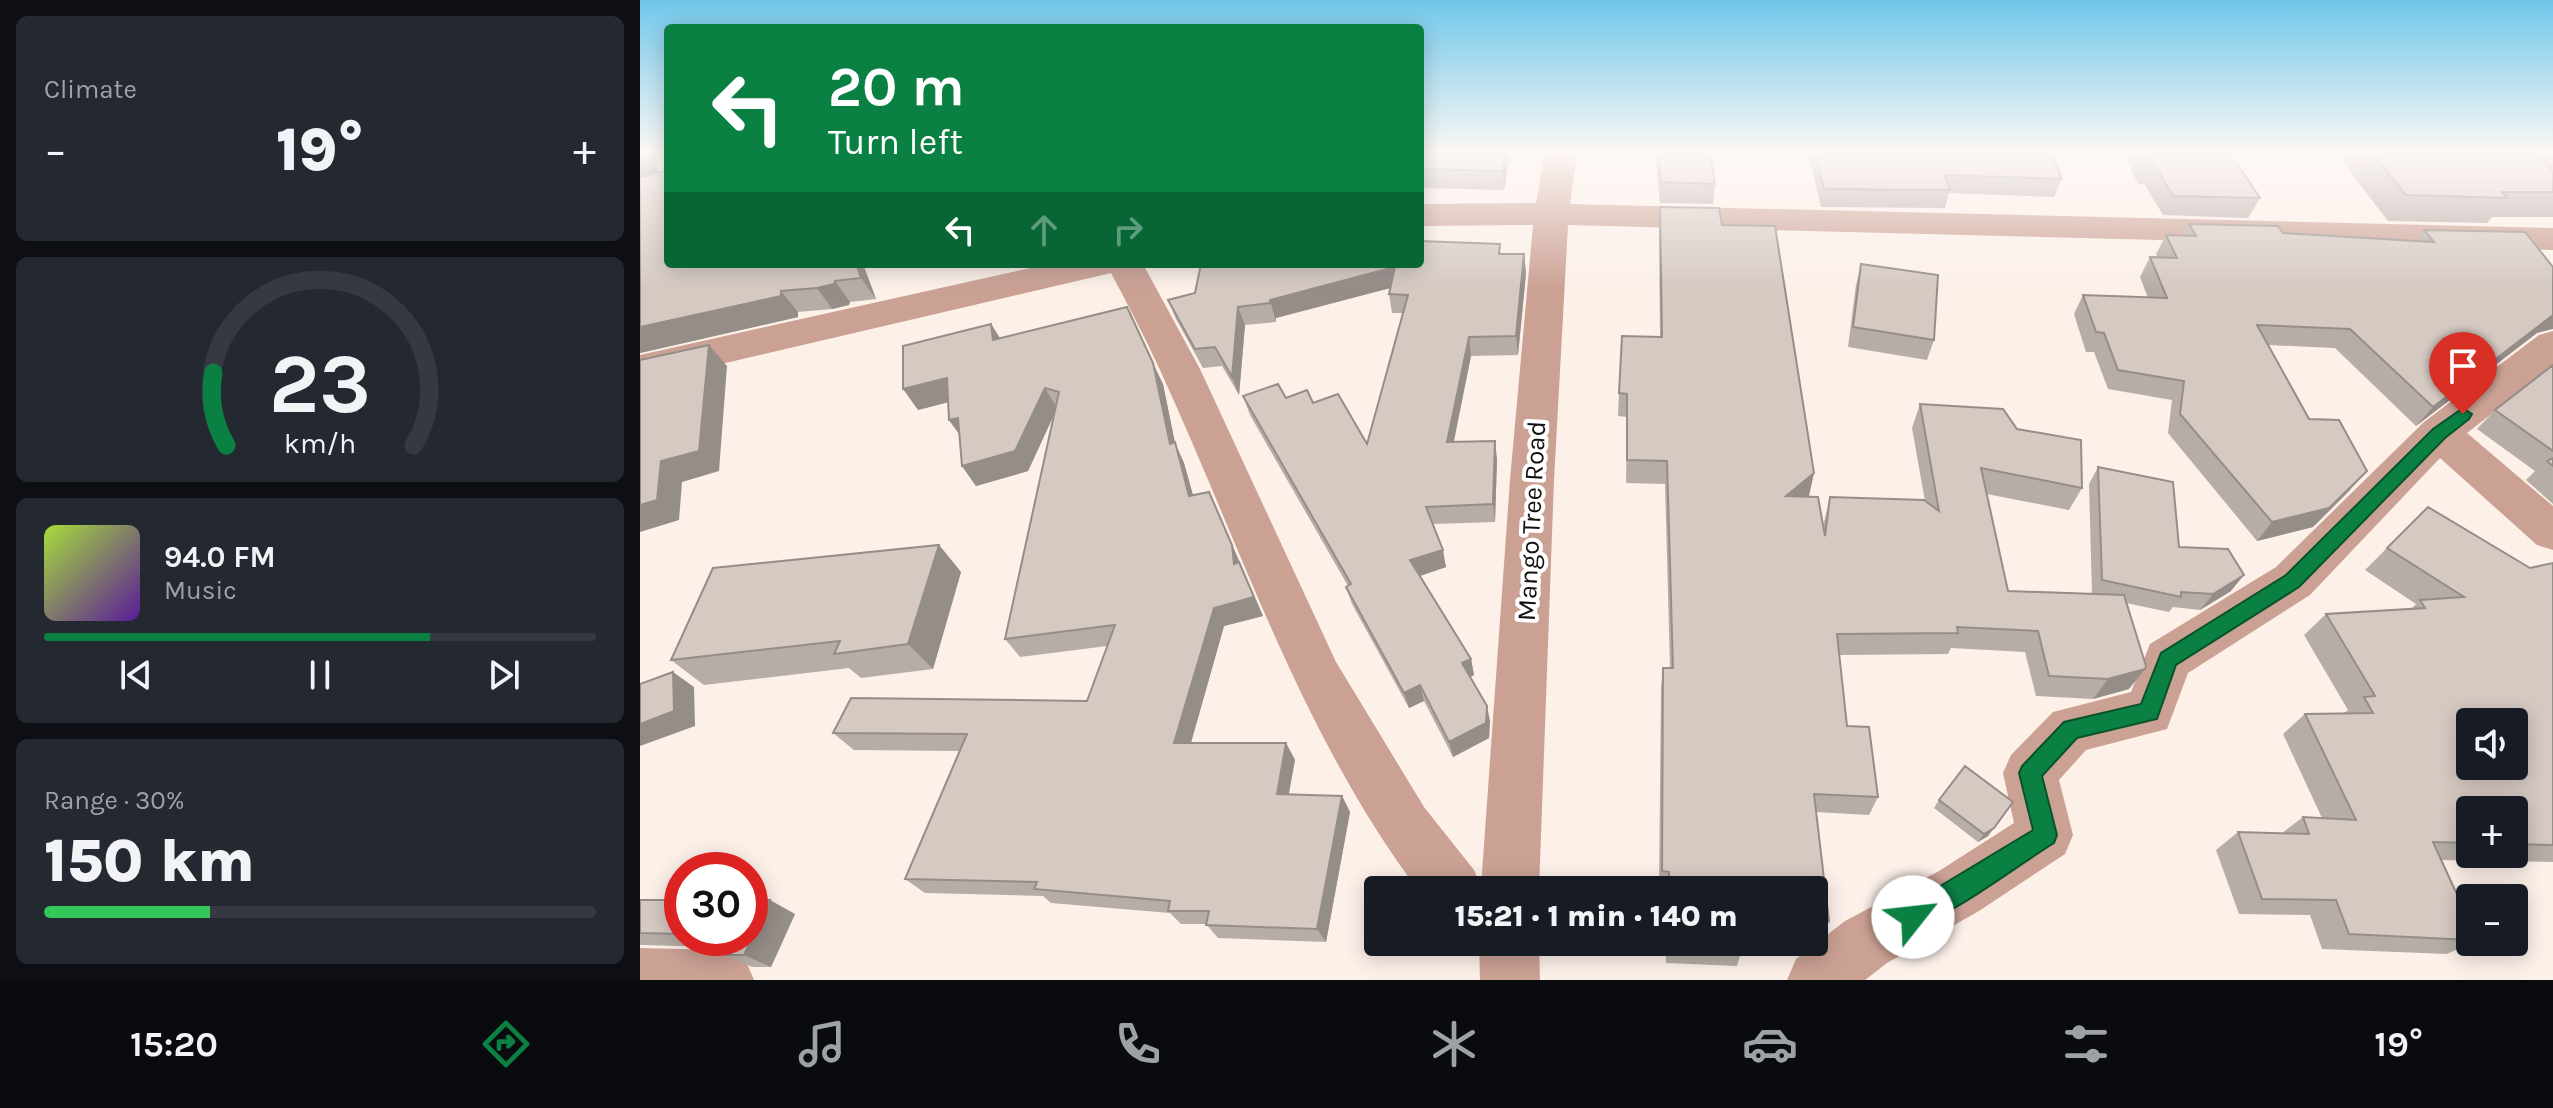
<!DOCTYPE html>
<html lang="en">
<head>
<meta charset="utf-8">
<style>
  :root { --surface:#171b24; --page:#242831; --text:#f1f3f6; --muted:#9ea1a6; --line:#363941; --accent:#0b8043 }
  body { margin:0; font-family:Karla,sans-serif; background:var(--page); color:var(--text); height:100vh; display:flex; flex-direction:column; font-size:30px; white-space:nowrap }
  * { box-sizing:border-box; margin:0 }
  p { font-size:26px; color:var(--muted) }
  .icon { flex:none; width:44px; height:44px; fill:none; stroke:currentColor; stroke-width:2; stroke-linecap:round; stroke-linejoin:round }
  .map { position:relative; flex:1; overflow:hidden }
  .sheet { display:flex; flex-direction:column; gap:16px; padding:16px; background:#0d0f14; width:640px }
  .sheet>* { flex:none }
  .hud { position:absolute; left:24px; top:24px; width:760px; height:244px; border-radius:8px; box-shadow:0 4px 20px #0003; background:#0b8043; color:#fff; overflow:hidden }
  .buttons { position:absolute; left:1816px; top:708px; display:grid; gap:16px }
  .buttons a { display:grid; place-items:center; width:72px; height:72px; border-radius:8px; background:var(--surface); box-shadow:0 4px 20px #0003; font-size:40px }
  .speed { position:absolute; left:24px; top:852px; display:flex; gap:16px; font-size:40px; font-weight:700; text-align:center }
  .speed>* { display:grid; place-content:center; width:104px; height:104px; border-radius:50%; background:var(--surface); box-shadow:0 4px 20px #0003; line-height:1 }
  .speed .limit { border:12px solid #d22; background:#fff; color:#111 }
  .pin { position:absolute; display:grid; place-items:center; width:68px; height:68px; color:#fff; margin:-82px -34px; border-radius:50% 50% 50% 0; rotate:-45deg; box-shadow:0 0 8px #0007 }
  .pin .icon { rotate:45deg }
  .me { position:absolute; width:88px; margin:-44px; rotate:61deg; stroke-linejoin:round; filter:drop-shadow(0 0 6px #0008) }
  .turn { display:flex; align-items:center; gap:28px; height:168px; padding:0 32px; font-size:36px }
  .turn .icon { width:104px; height:104px; stroke-width:2.5 }
  .turn b { display:block; font-size:56px; line-height:68px }
  .lanes { display:flex; align-items:center; height:76px; padding:0 32px; background:#0003; justify-content:center; gap:40px; direction:ltr }
  .lanes .off { opacity:.35 }
  .big { font-size:60px; font-weight:800; line-height:1.1 }
  .sheet .widget { flex:1; display:flex; flex-direction:column; justify-content:center; gap:12px; min-width:0; padding:0 28px; border-radius:12px; background:var(--page) }
  .sheet .dial { align-items:center; gap:0 }
  .dial svg { height:208px; overflow:visible; fill:none; stroke:var(--line); stroke-width:7; stroke-linecap:round; text-anchor:middle }
  .dial text { fill:var(--text); stroke:none }
  .song { display:flex; align-items:center; gap:24px }
  .cover { width:96px; height:96px; border-radius:12px; background:linear-gradient(135deg,hsl(80 70% 55%),hsl(270 70% 35%)) }
  .played { height:8px; border-radius:4px; background:linear-gradient(90deg,var(--accent) 70%,var(--line) 70%) }
  .keys { display:flex; justify-content:space-around; direction:ltr }
  .heat { display:flex; justify-content:space-between; align-items:center; font-size:44px; direction:ltr }
  .charge { height:12px; border-radius:6px; background:linear-gradient(90deg,#34c759 30%,var(--line) 0) }
  .trip { position:absolute; left:724px; top:876px; width:464px; height:80px; border-radius:8px; background:var(--surface); box-shadow:0 4px 20px #0003; font-weight:800; line-height:80px; text-align:center }
  .menu { display:flex; height:128px; justify-content:space-around; align-items:center; background:#090b0e; color:var(--muted) }
  .menu .icon { width:56px; height:56px }
  .menu .on { color:var(--accent) }
  .menu b { font-size:36px; color:var(--text) }
  main { display:flex; flex:1; min-height:0 }
  .map>svg:first-child { display:block }
  .lines { fill:none; stroke-linecap:round; stroke-linejoin:round }
  .minor { fill:#cba194; fill-rule:evenodd }
  .wall { fill:#b7ada7; fill-rule:evenodd }
  .shaded-wall { fill:#958d88 }
  .building { fill:#d5c9c2; stroke:#958d88; stroke-width:2; fill-rule:evenodd }
  .route { fill:#0b8043; stroke:#07532c; stroke-width:2 }
  .labels { text-anchor:middle; stroke-width:8; stroke-linejoin:round; paint-order:stroke }
  .street-label { font-size:26px; fill:#14100d; stroke:#fff }
</style>
</head>
<body>
<main>
<section class="sheet">
<div class="widget"><p>Climate</p>
<div class="heat"><a>−</a><b class="big">19°</b><a>+</a></div>
</div>
<div class="widget dial"><svg viewBox="0 0 100 80">
<path d="M14 69A42 42 0 1 1 86 69"/>
<path d="M14 69A42 42 0 0 1 9 41" stroke="#0b8043"/>
<text x="50" y="56" font-size="32" font-weight="700">23</text>
<text x="50" y="72" font-size="11">km/h</text>
</svg></div>
<div class="widget">
<div class="song"><i class="cover"></i><div><b>94.0 FM</b><p>Music</p></div></div>
<div class="played"></div>
<div class="keys"><svg class="icon" aria-label="previous" viewBox="0 0 24 24"><path d="M18 5L8 12l10 7zM5 5v14"/></svg><svg class="icon" aria-label="pause" viewBox="0 0 24 24"><path d="M8 5v14M16 5v14"/></svg><svg class="icon" aria-label="next" viewBox="0 0 24 24"><path d="M6 5l10 7-10 7zM19 5v14"/></svg></div>
</div>
<div class="widget"><p>Range · 30%</p><b class="big">150 km</b><div class="charge"></div></div>
</section>
<div class="map">
<svg width="1913" height="980" viewBox="0 0 1913 980">
  <rect width="100%" height="100%" fill="#fcf0e9"/>
  <g class="lines">
    <!-- minor -->
    <path class="minor" d="M905,152H937L930,204L1913,228V250L928,225L914,480L899,890H778C661,734 601,546 520,370C505,337 488,305 471,273L0,383V355L408,264H503L560,369L696,662L784,807L834,870L841,887L870,480L893,225L780,226V204L896,203Z
      M1913,331V366L1827,433L1913,506V550L1897,545L1800,458L1670,595L1548,673L1527,729L1446,750L1419,780L1433,835L1425,854L1339,911L1247,963L1225,980H1147L1156,959L1205,921L1299,871L1374,823L1363,773L1371,755L1413,712L1491,692L1510,644L1636,567L1784,422L1899,335Z
      M839,942H899L900,980H840Z
      M0,948L84,950L105,959L114,980H0Z"/>
  </g>
  <!-- wall -->
  <path class="wall" d="M0,152H16L28,264H223L236,299L210,302L209,305L192,309L158,312V317L0,353Z
    M780,152H870L864,190L780,188Z
    M1015,152H1070L1075,184L1073,204L1020,203Z
    M1168,152H1411L1422,179L1414,197L1309,193L1305,208L1181,207Z
    M1483,152H1589L1620,198L1608,218L1523,215L1505,185L1498,184Z
    M1695,152H1913V217H1852L1847,223L1748,221Z
    M1020,207L1082,225L1174,473L1168,496L1183,526L1190,497L1285,501L1272,428L1280,404L1377,429L1442,488L1429,510L1347,494L1368,591L1452,594L1449,484L1458,467L1539,547L1591,591L1560,610L1533,607L1529,612L1486,603L1489,689L1453,699L1396,696L1385,652L1311,648L1308,654L1199,655L1207,726L1238,797L1229,815L1176,812L1180,936L1174,890H1026V888L1019,887L1021,688L1023,668H1030L1025,484L986,483L987,417L978,416L979,393L1020,337L1019,230Z
    M1549,224L1643,233L1776,241L1784,230L1897,333L1776,426L1695,348L1628,345L1710,490L1673,527L1617,541L1528,433L1532,400L1468,389L1454,352H1446L1434,314L1443,295L1508,298L1500,277L1510,257H1517L1516,254L1526,235H1543Z
    M860,254H884L886,273L878,355L831,356L813,442L857,459L855,522L793,524L806,567L780,576L831,659L834,675L830,677L850,721L849,738L813,757L784,701L769,708L712,604L706,587L708,586L610,415L603,396L646,398L673,403L727,444L763,313H752L749,294L750,288L636,318V322L605,325L599,395L582,366L563,368L536,319L528,300L555,293Z
    M1221,264L1294,340L1287,360L1208,347L1216,285Z
    M351,324L360,338L523,384L535,443L544,463L553,496L601,566L623,616L584,626L551,743H646L655,760L648,794L702,796L710,812L686,942L578,938L566,924H541L530,913L411,903L403,896L285,893L265,879L320,751L214,750L193,733L447,701L467,646L380,657L365,639L414,415L388,471L336,486L322,466L319,434L309,420L308,402L278,410Z
    M1913,365V504L1886,480L1895,471L1837,429L1855,410Z
    M1788,507L1890,568L1913,563V862L1801,860L1830,923V942H1833L1807,954L1682,949L1670,915L1599,914L1576,850L1598,832L1642,833L1663,817L1682,818L1643,734L1665,714L1704,713L1708,710L1664,635L1686,614L1771,609L1776,604L1725,570ZM1830,810H1874V854H1830Z
    M299,545L321,572L293,669L221,678L209,668L64,685L31,660Z
    M1299,800L1348,836L1338,842L1294,808Z
    M0,900H42V938H110L155,914L131,967H112L85,955L81,947L0,945Z
    M1026,942H1173L1157,954L1101,953L1097,966L1026,963Z"/>
  <!-- shaded-wall -->
  <path class="shaded-wall" d="M1,152H16L20,198L2,177Z
    M865,152H870L864,190L863,171Z
    M884,254L886,273L878,355L876,336Z
    M216,264H223L236,299L221,278Z
    M755,267L758,286L636,318V322L630,300Z
    M195,281L210,302L209,305L192,309L177,288Z
    M141,291L158,312V317L0,353V327Z
    M598,307L605,325L599,395L592,377Z
    M1913,315V329L1897,333L1776,426L1793,407Z
    M351,324L364,345L353,340Z
    M829,337L831,356L810,461L807,442Z
    M69,345L87,366L79,471L42,482L39,520L0,532V505Z
    M513,363L523,384L535,443L544,463L559,516L549,496L530,444Z
    M307,378L321,399L278,410L263,389Z
    M405,388L417,408L388,471L336,486L322,466Z
    M318,418L324,441L309,420Z
    M855,441L857,459L855,522L853,504Z
    M1727,471L1710,490L1673,527L1617,541L1632,522Z
    M1174,473L1169,496L1141,518L1146,496Z
    M578,512L623,616L584,626L546,760L534,743L574,608Z
    M299,545L321,572L293,669L268,644Z
    M803,550L806,567L774,578L770,560Z
    M1604,575L1591,591L1560,610L1573,594Z
    M831,659L834,675L826,679L822,663Z
    M1505,669L1489,689L1453,699L1468,679Z
    M33,672L54,687L55,726L0,746V724Z
    M780,685L784,701L769,708L764,693Z
    M847,706L850,721L849,738L813,757L809,742Z
    M646,743L655,760L646,810L637,794Z
    M702,796L710,812L686,942L677,929Z
    M1354,828L1348,836L1338,842L1344,834Z
    M130,900L155,914L131,967L104,955Z
    M1189,921L1180,936L1174,941V933Z
    M1164,942H1173L1157,954Z"/>
  <!-- building -->
  <path class="building" d="M0,152L2,177L28,170V264H216L221,278L195,281L194,284L177,288L141,291V296L0,327Z
    M780,152H865L863,171L780,169Z
    M1018,152H1070L1075,184L1021,182Z
    M1175,152H1411L1422,179L1305,175L1310,190L1184,189Z
    M1501,152H1589L1620,198L1533,196L1515,165H1507Z
    M1731,152H1896L1913,172V192H1862L1867,198L1766,195Z
    M1020,207L1079,208L1082,225L1135,226L1174,473L1146,496L1178,497L1185,536L1190,497L1284,500L1299,511L1280,404L1363,409L1377,429L1441,440L1442,488L1341,468L1368,591L1484,595L1506,666L1505,669L1468,679L1409,676L1398,631L1317,627L1318,633L1197,634L1207,726L1229,727L1238,797L1174,794L1189,921L1174,933V890H1029V872L1022,871L1023,668H1033L1027,461L987,460V394L979,393L982,336L1022,337Z
    M1549,224L1638,226L1643,233L1794,242L1784,230L1885,232L1913,267V315L1793,407L1710,329L1617,325L1669,419L1699,420L1727,471L1689,508L1632,522L1540,414L1544,381L1478,370L1464,333L1456,332L1443,295L1527,298L1510,257L1537,258L1526,235L1556,236Z
    M780,241L860,244L859,254H884L876,336L829,337L807,442L855,441L853,504L786,507L803,550L770,560L831,659L822,663L847,706L846,723L809,742L780,685L764,693L706,587L711,584L603,396L638,384L646,398L667,390L673,403L698,394L727,444L768,295L749,294L755,267L630,300V303L598,307L592,377L575,347L555,349L528,300L555,293L561,264H780Z
    M1221,264L1298,275L1294,340L1213,327Z
    M487,307L513,363L530,444L535,442L549,496L569,492L592,545L594,564L599,562L614,597L574,608L534,743H646L637,794L702,796L677,929L566,925L569,911H528L530,901L394,889L397,882L265,879L327,734L193,733L211,698L447,701L475,625L365,639L419,392L405,388L375,451L322,466L318,418L309,420L307,378L263,389V346L351,324L353,340Z
    M69,345L59,451L21,461L17,500L0,505V360Z
    M1913,365V451L1855,410Z
    M1913,458V466L1907,461Z
    M1458,467L1533,482L1539,547L1588,549L1604,575L1573,594L1541,592V597L1462,580Z
    M1788,507L1890,568L1913,563V845L1874,844V810H1830V843L1793,842L1830,923V940L1709,934L1696,900L1622,899L1598,832L1669,834L1663,817L1716,820L1665,714L1733,713L1724,697L1735,696L1686,614L1785,608L1780,600L1824,597L1747,548ZM1830,722H1874V766H1830Z
    M299,545L268,644L194,654L200,641L31,660L73,568Z
    M33,672L34,711L0,724V684Z
    M1325,766L1373,802L1354,828L1344,834L1299,800Z
    M0,900H42V934L0,933Z
    M110,900H130L104,955H85L79,944L65,938H110Z
    M1029,942H1101L1102,952L1029,949Z"/>
  <!-- sky -->
  <linearGradient id="sky" x2="0" y2="1"><stop stop-color="#6fc7ea"/><stop offset="0.53" stop-color="#fef8f5"/><stop offset="1" stop-color="#fef8f5" stop-opacity="0"/></linearGradient>
  <rect width="1913" height="289" fill="url(#sky)"/>
  <!-- route -->
  <path class="route" d="M1823,408L1832,414L1829,419L1805,438L1659,587L1536,665L1517,719L1437,738L1402,776L1417,835L1414,843C1368,872 1323,908 1273,929L1264,925L1261,917L1264,908L1393,830L1379,773L1382,766L1424,722L1501,704L1521,653L1646,575L1793,429Z"/>
  <g class="labels">
    <!-- street labels -->
    <g class="street-label">
      <text transform="translate(891 521) rotate(-87)" y="9">Mango Tree Road</text>
    </g>
  </g>
</svg>
<div class="buttons">
<a><svg class="icon" aria-label="sound" viewBox="0 0 24 24"><path d="M4 9h4l5-4v14l-5-4H4zM17 9q2 3 0 6"/></svg></a>
<a>+</a>
<a>−</a>
</div>
<div class="speed"><div class="limit">30</div></div>
<div class="pin" style="left:1823px;top:414px;background:#d93025"><svg class="icon" aria-label="arrive" viewBox="0 0 24 24"><path d="M6 21V4h12l-3 4 3 4H6"/></svg></div>
<svg class="me" style="left:1273px;top:917px" viewBox="-20 -20 40 40"><circle r="19" fill="#fff"/><path d="M0-13L10 11 0 6-10 11z" fill="#0b8043"/></svg>
<div class="trip">15:21 · 1 min · 140 m</div>
<div class="hud">
<div class="turn"><svg class="icon" aria-label="left" viewBox="0 0 24 24"><path d="M17 20v-9H6M10 6l-5 5 5 5"/></svg><div><b>20 m</b>Turn left</div></div>
<div class="lanes"><svg class="icon" aria-label="left" viewBox="0 0 24 24"><path d="M17 20v-9H6M10 6l-5 5 5 5"/></svg><svg class="icon off" aria-label="ahead" viewBox="0 0 24 24"><path d="M12 20V5M6 11l6-6 6 6"/></svg><svg class="icon off" aria-label="right" viewBox="0 0 24 24"><path d="M7 20v-9h11M14 6l5 5-5 5"/></svg></div>
</div>
</div>
</main>
<nav class="menu">
<b>15:20</b>
<svg class="icon on" aria-label="directions" viewBox="0 0 24 24"><path d="M12 3l9 9-9 9-9-9zM9 14v-3h6M13 9l2 2-2 2"/></svg>
<svg class="icon" aria-label="music" viewBox="0 0 24 24"><path d="M9 18V5l10-2v13"/><circle cx="6" cy="18" r="3"/><circle cx="16" cy="16" r="3"/></svg>
<svg class="icon" aria-label="phone" viewBox="0 0 24 24"><path d="M5 4h4l2 5-3 2q2 4 5 5l2-3 5 2v4C11 20 4 13 5 4z"/></svg>
<svg class="icon" aria-label="climate" viewBox="0 0 24 24"><path d="M12 3v18M4 7l16 10M4 17L20 7"/></svg>
<svg class="icon" aria-label="car" viewBox="0 0 24 24"><path d="M5 17H2v-5l4-1 3-4h7l3 4 3 1v5h-3M9 17h6M6 11h13"/><circle cx="7" cy="17" r="2"/><circle cx="17" cy="17" r="2"/></svg>
<svg class="icon" aria-label="filters" viewBox="0 0 24 24"><path d="M4 7h16M4 17h16"/><circle cx="9" cy="7" r="2"/><circle cx="15" cy="17" r="2"/></svg>
<b>19°</b>
</nav>
</body>
</html>
